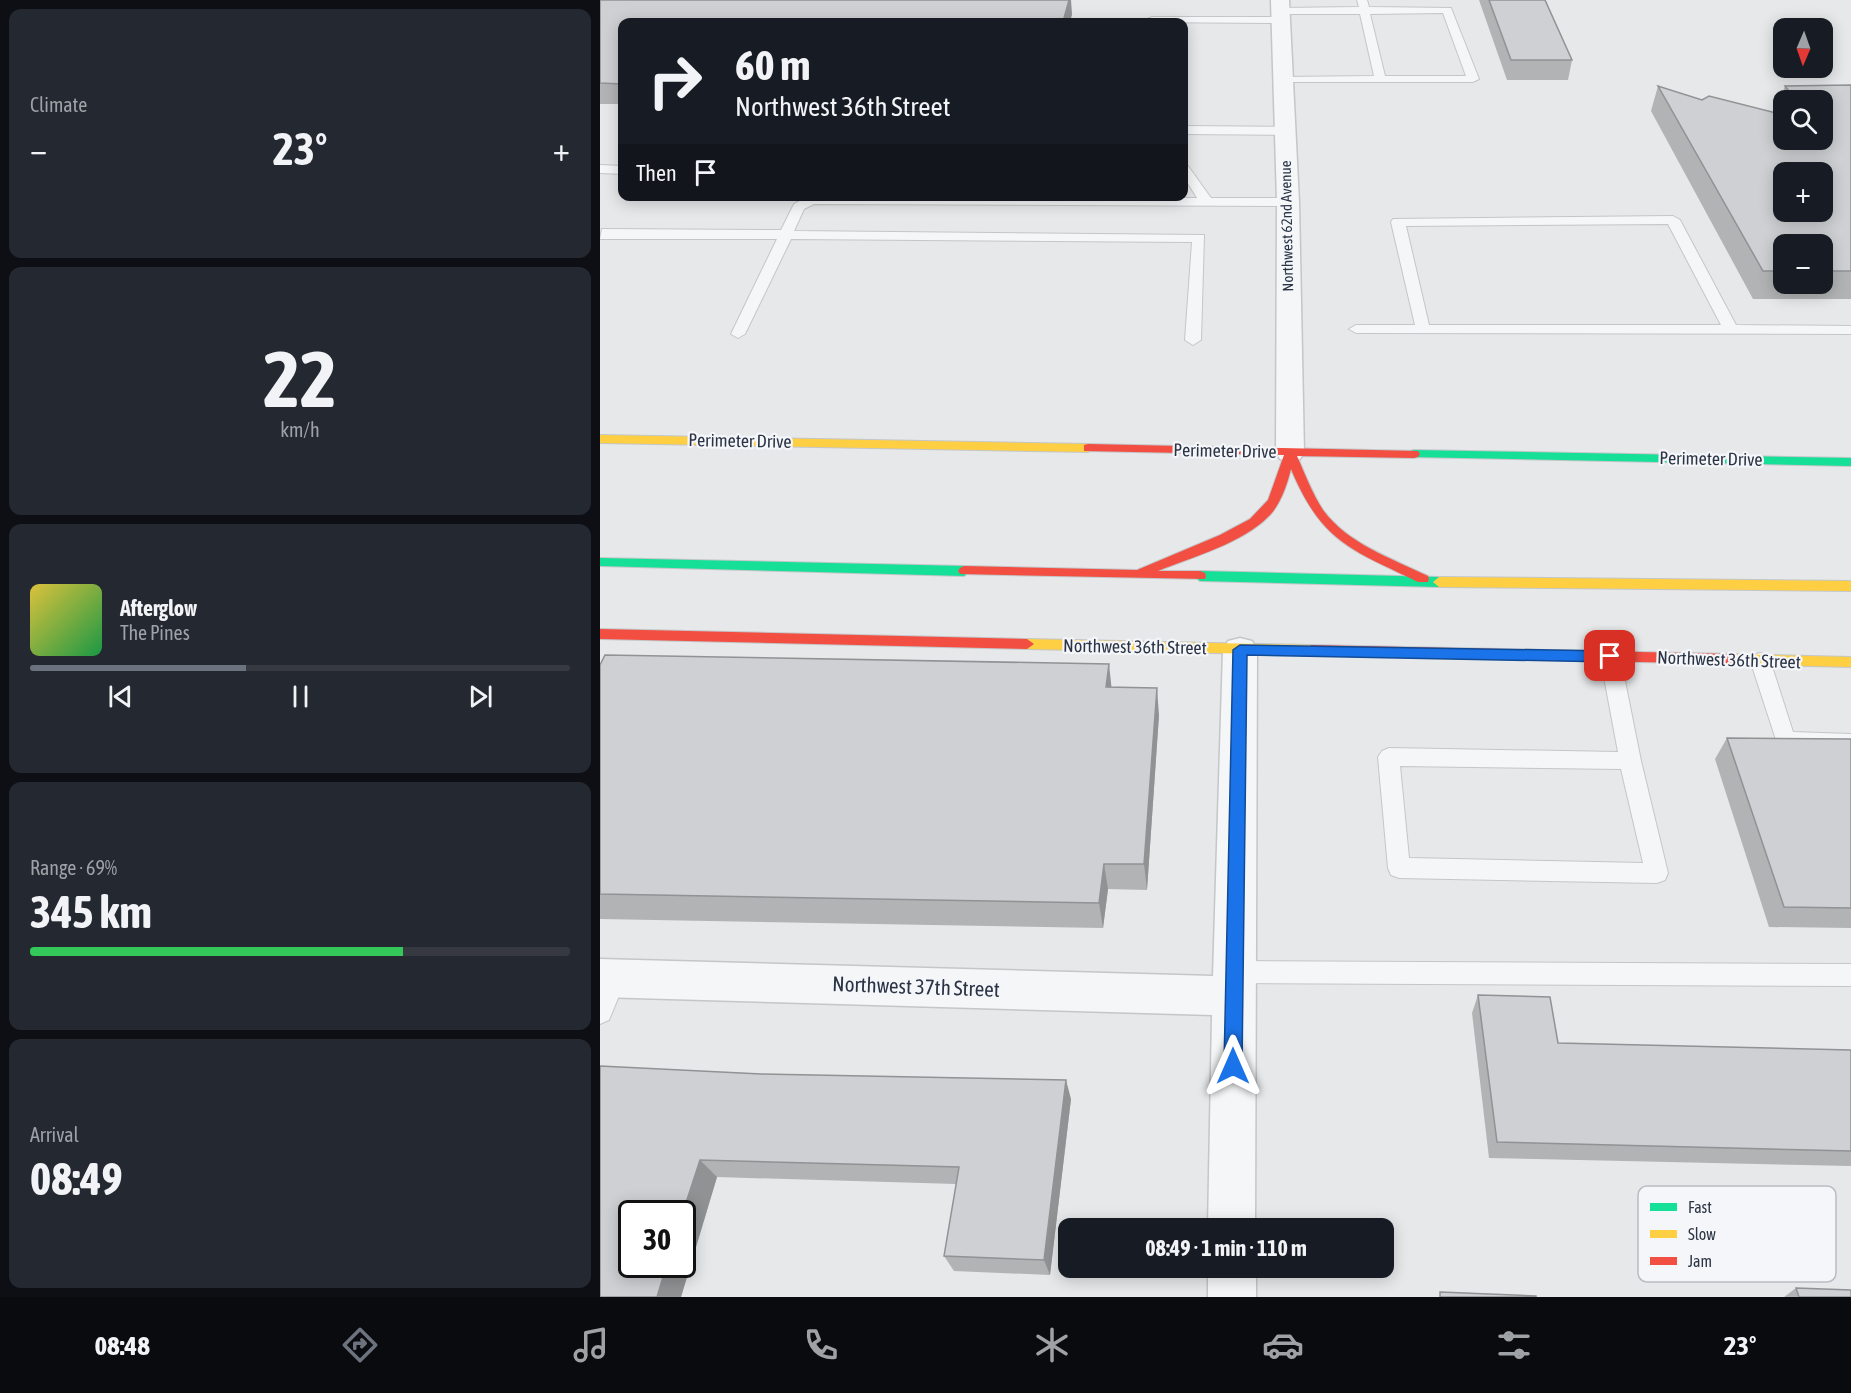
<!DOCTYPE html>
<html lang="en">
<head>
<meta charset="utf-8">
<style>
  :root { --surface:#171b24; --page:#242831; --text:#f1f3f6; --muted:#9ea1a6; --line:#363941; --accent:#6c737f }
  body { margin:0; font-family:"Asap Condensed",sans-serif; background:var(--page); color:var(--text); height:100vh; display:flex; flex-direction:column; font-size:22px; white-space:nowrap }
  * { box-sizing:border-box; margin:0 }
  p { font-size:20px; color:var(--muted) }
  .icon { flex:none; width:33px; height:33px; fill:none; stroke:currentColor; stroke-width:2; stroke-linecap:round; stroke-linejoin:round }
  .map { position:relative; flex:1; overflow:hidden }
  .details { display:flex; flex-direction:column; gap:9px; padding:9px; background:#0d0f14; width:600px }
  .details>* { flex:none }
  .hud { position:absolute; left:18px; top:18px; width:570px; height:183px; border-radius:12px; box-shadow:0 3px 15px #0003; background:#171b24; color:var(--text); overflow:hidden }
  .needle { width:39px; rotate:182deg }
  .fabs { position:absolute; left:1173px; top:18px; display:grid; gap:12px }
  .fabs a { display:grid; place-items:center; width:60px; height:60px; border-radius:12px; background:var(--surface); box-shadow:0 3px 15px #0003; font-size:30px }
  .speed { position:absolute; left:18px; top:1200px; display:flex; gap:12px; font-size:30px; font-weight:700; text-align:center }
  .speed>* { display:grid; place-content:center; width:78px; height:78px; border-radius:50%; background:var(--surface); box-shadow:0 3px 15px #0003; line-height:1 }
  .speed .limit { border:3px solid #111; border-radius:9px; background:#fff; color:#111 }
  .pin { position:absolute; display:grid; place-items:center; width:51px; height:51px; color:#fff; margin:-26px; border-radius:12px; box-shadow:0 3px 9px #0006 }
  .me { position:absolute; width:66px; margin:-33px; rotate:0deg; stroke-linejoin:round; filter:drop-shadow(0 0 4px #0008) }
  .turn { display:flex; align-items:center; gap:21px; height:126px; padding:0 18px; font-size:27px }
  .turn .icon { width:78px; height:78px; stroke-width:2.5 }
  .turn b { display:block; font-size:42px; line-height:51px }
  .then { display:flex; align-items:center; height:57px; padding:0 18px; background:#0003; gap:12px; font-size:22px }
  .big { font-size:45px; font-weight:700; line-height:1.1 }
  .details .widget { flex:1; display:flex; flex-direction:column; justify-content:center; gap:9px; min-width:0; padding:0 21px; border-radius:12px; background:var(--page) }
  .details .dial { align-items:center; gap:0 }
  .dial b { font-size:78px; line-height:1 }
  .song { display:flex; align-items:center; gap:18px }
  .cover { width:72px; height:72px; border-radius:9px; background:linear-gradient(135deg,hsl(50 70% 55%),hsl(140 70% 35%)) }
  .played { height:6px; border-radius:3px; background:linear-gradient(90deg,var(--accent) 40%,var(--line) 40%) }
  .keys { display:flex; justify-content:space-around; direction:ltr }
  .heat { display:flex; justify-content:space-between; align-items:center; font-size:33px; direction:ltr }
  .charge { height:9px; border-radius:4px; background:linear-gradient(90deg,#34c759 69%,var(--line) 0) }
  .trip { position:absolute; left:458px; top:1218px; width:336px; height:60px; border-radius:12px; background:var(--surface); box-shadow:0 3px 15px #0003; font-weight:700; line-height:60px; text-align:center }
  .tabs { display:flex; height:96px; justify-content:space-around; align-items:center; background:#090b0e; color:var(--muted) }
  .tabs .icon { width:42px; height:42px }
  .tabs .current { color:var(--accent) }
  .tabs b { font-size:27px; color:var(--text) }
  main { display:flex; flex:1; min-height:0 }
  .map>svg:first-child { display:block }
  .lines { fill:none; stroke-linecap:round; stroke-linejoin:round }
  .lane-casing { stroke:#c4c6c8; stroke-width:2 }
  .street-casing { stroke:#c4c6c8; stroke-width:3 }
  .fast-casing { stroke:#c4c6c8; stroke-width:2 }
  .slow-casing { stroke:#c4c6c8; stroke-width:2 }
  .jam-casing { stroke:#c4c6c8; stroke-width:2 }
  .lane { fill:#f5f6f7; fill-rule:evenodd }
  .street { fill:#f5f6f7; fill-rule:evenodd }
  .fast { fill:#16e098; fill-rule:evenodd }
  .slow { fill:#ffcf43; fill-rule:evenodd }
  .jam { fill:#f24e42; fill-rule:evenodd }
  .wall { fill:#b1b3b5; fill-rule:evenodd }
  .shaded-wall { fill:#909294 }
  .building { fill:#ced0d3; stroke:#909294; stroke-width:1.5; fill-rule:evenodd }
  .route { fill:#1a73e8; stroke:#114b97; stroke-width:1.5 }
  .labels { text-anchor:middle; stroke-width:4.5; stroke-linejoin:round; paint-order:stroke }
  .far-street-label { font-size:15px; fill:#2b3445; stroke:#f4f6f9 }
  .street-label { font-size:18px; fill:#2b3445; stroke:#f4f6f9 }
  .near-street-label { font-size:21px; fill:#2b3445; stroke:#f4f6f9 }
  .key { fill:#f4f6f9; stroke:#b8bcc3; stroke-width:1.5 }
  .key-label { font-size:16px; fill:#2b3445 }
</style>
</head>
<body>
<main>
<section class="details">
<div class="widget"><p>Climate</p>
<div class="heat"><a>−</a><b class="big">23°</b><a>+</a></div>
</div>
<div class="widget dial"><b>22</b><p>km/h</p></div>
<div class="widget">
<div class="song"><i class="cover"></i><div><b>Afterglow</b><p>The Pines</p></div></div>
<div class="played"></div>
<div class="keys"><svg class="icon" aria-label="previous" viewBox="0 0 24 24"><path d="M18 5L8 12l10 7zM5 5v14"/></svg><svg class="icon" aria-label="pause" viewBox="0 0 24 24"><path d="M8 5v14M16 5v14"/></svg><svg class="icon" aria-label="next" viewBox="0 0 24 24"><path d="M6 5l10 7-10 7zM19 5v14"/></svg></div>
</div>
<div class="widget"><p>Range · 69%</p><b class="big">345 km</b><div class="charge"></div></div>
<div class="widget"><p>Arrival</p><b class="big">08:49</b></div>
</section>
<div class="map">
<svg width="1251" height="1297" viewBox="0 0 1251 1297">
  <rect width="100%" height="100%" fill="#e6e8ea"/>
  <g class="lines">
    <defs>
      <path id="lane" d="M757,0H767L769,7L851,8L879,79L873,82H679L677,80L683,77L774,76L760,14H680L675,11L680,8L759,7ZM843,13L866,76H785L770,14Z
        M552,17H681L686,20L681,23L541,22Z
        M584,126L685,127L691,131L685,135L584,134Z
        M0,165L22,166V174L0,173Z
        M584,165L588,166L611,198H688L695,202L688,206L214,204L204,209L194,231L604,235L601,340L593,345L585,340L592,242L191,239L145,334L138,338L131,334L177,239H0L2,229L181,230L194,204L209,196L597,198L584,177Z
        M1073,216L1080,220L1136,325L1251,326V334L756,333L749,329L756,325H815L791,222L793,219ZM1068,224L1121,325H829L806,226Z
        M1010,649L1017,651L1020,656L1041,761L1068,873L1065,880L1057,883L799,878L791,875L788,868L778,757L782,751L789,748L1018,752L1000,656L1003,651ZM800,766L1021,769L1043,863L809,858Z
        M1160,653L1167,655L1170,660L1193,732L1251,734V750L1178,746L1150,660L1153,655Z
        M634,961L1251,964V986L634,983L625,980L622,972L625,964Z
        M14,968L23,971L26,979L9,1020L0,1024V983L5,971Z"/>
      <path id="street" d="M671,0H689L699,202L704,453L700,459L690,462L680,459L676,453L677,202Z
        M640,638L652,641L657,650L655,1228H608L612,1015L0,997V959L613,976L623,650L628,641Z
        M608,1268H656V1297H608Z"/>
      <path id="fast" d="M814,450L1251,458V466L810,457L808,454L810,451Z
        M0,558L364,566L370,571L364,576L0,566Z
        M600,571L839,577L845,582L839,587L600,581L594,576Z"/>
      <path id="slow" d="M0,435L488,444L494,448L488,452L0,443Z
        M839,577L1251,581V591L839,587L833,582Z
        M427,639L711,645L718,650L711,655L427,649L420,644Z
        M1132,654L1251,657V667L1132,664L1127,663L1125,659L1127,655Z"/>
      <path id="jam" d="M488,444L818,451L820,454L818,457L814,458L697,456C705,474 712,493 723,510C748,544 791,558 828,576L829,579L828,582H818C751,549 722,543 691,469C687,485 681,503 670,515C644,543 592,557 558,571H600L605,573L606,576L605,579L360,574L358,571L360,568L364,566L537,570L620,535L650,519L668,500L684,455L484,451V445Z
        M0,629L427,639L434,644L427,649L0,639Z
        M711,645L1132,654L1137,655L1139,659L1137,663L1132,664L711,655L704,650Z"/>
    </defs>
    <!-- lane casing -->
    <use href="#lane" class="lane-casing"/>
    <!-- street casing -->
    <use href="#street" class="street-casing"/>
    <!-- fast casing -->
    <use href="#fast" class="fast-casing"/>
    <!-- slow casing -->
    <use href="#slow" class="slow-casing"/>
    <!-- jam casing -->
    <use href="#jam" class="jam-casing"/>
    <!-- lane -->
    <use href="#lane" class="lane"/>
    <!-- street -->
    <use href="#street" class="street"/>
    <!-- fast -->
    <use href="#fast" class="fast"/>
    <!-- slow -->
    <use href="#slow" class="slow"/>
    <!-- jam -->
    <use href="#jam" class="jam"/>
  </g>
  <!-- wall -->
  <path class="wall" d="M0,0L472,14L470,22H22V104H0Z
    M879,0H945L972,60L968,80H907Z
    M1251,85V299H1153L1051,111L1058,86L1102,100L1177,113L1176,111L1185,86ZM1184,100H1222V140H1184ZM1184,244H1222V284H1184Z
    M0,665L512,687L559,715L547,890L508,889L503,928L0,919Z
    M1127,738L1251,739V928L1169,927L1115,759Z
    M878,995L958,1043L1251,1050V1166L889,1158L872,1013Z
    M0,1066L471,1099L450,1275L354,1271L344,1256L356,1184L117,1177L81,1297H0Z
    M1196,1288L1251,1297H1184Z"/>
  <!-- shaded-wall -->
  <path class="shaded-wall" d="M469,0H471L472,14L470,22H463Z
    M509,664L512,692L506,687Z
    M557,688L559,715L547,890L544,864Z
    M504,864L508,889L503,928L499,903Z
    M466,1080L471,1099L450,1275L444,1260Z
    M100,1160L117,1177L81,1297H57L67,1264H82V1215Z"/>
  <!-- building -->
  <path class="building" d="M0,0H469L463,22H22V84L0,83Z
    M889,0H945L972,60H911Z
    M1251,85V271H1222V244H1184V271H1163L1058,86L1102,100L1109,96L1184,115V140H1222V100H1196L1185,86ZM1184,172H1222V212H1184Z
    M5,655L509,664L506,687L557,688L544,864H504L499,903L0,894V665Z
    M1127,738L1251,739V908L1184,907Z
    M878,995L950,997L958,1043L1251,1050V1151L897,1142Z
    M0,1066L161,1074L466,1080L444,1260L344,1256L359,1167L100,1160L82,1215V1214H32V1264H67L57,1297H0Z
    M1196,1288L1251,1290V1297H1199Z
    M840,1292L936,1296V1297H840Z"/>
  <!-- route -->
  <path class="route" d="M640,645L1010,651L1017,656L1010,662L647,655L642,1066L639,1072L633,1074L626,1072L624,1066L633,650Z"/>
  <g class="labels">
    <!-- far-street labels -->
    <g class="far-street-label">
      <text transform="translate(687 226) rotate(-91)" y="5">Northwest 62nd Avenue</text>
    </g>
    <!-- street labels -->
    <g class="street-label">
      <text transform="translate(140 441) rotate(1)" y="6">Perimeter Drive</text>
      <text transform="translate(625 451) rotate(1)" y="6">Perimeter Drive</text>
      <text transform="translate(1111 459) rotate(1)" y="6">Perimeter Drive</text>
      <text transform="translate(535 647) rotate(1)" y="6">Northwest 36th Street</text>
      <text transform="translate(1129 660) rotate(2)" y="6">Northwest 36th Street</text>
    </g>
    <!-- near-street labels -->
    <g class="near-street-label">
      <text transform="translate(316 987) rotate(2)" y="7">Northwest 37th Street</text>
    </g>
  </g>
  <!-- legend -->
  <rect x="1038" y="1186" width="198" height="96" rx="9" class="key"/>
  <rect x="1050" y="1203" width="27" height="8" fill="#16e098"/>
  <rect x="1050" y="1230" width="27" height="8" fill="#ffcf43"/>
  <rect x="1050" y="1257" width="27" height="8" fill="#f24e42"/>
  <g class="key-label">
    <text x="1088" y="1213">Fast</text>
    <text x="1088" y="1240">Slow</text>
    <text x="1088" y="1267">Jam</text>
  </g>
</svg>
<div class="fabs">
<a><svg class="needle" viewBox="-14 -14 28 28"><path d="M0-13l5 13h-10z" fill="#e53935"/><path d="M0 13l5-13h-10z" fill="#9ea1a6"/></svg></a>
<a><svg class="icon" aria-label="search" viewBox="0 0 24 24"><circle cx="10" cy="10" r="6"/><path d="M15 15l6 6"/></svg></a>
<a>+</a>
<a>−</a>
</div>
<div class="speed"><div class="limit">30</div></div>
<div class="pin" style="left:1010px;top:656px;background:#d93025"><svg class="icon" aria-label="arrive" viewBox="0 0 24 24"><path d="M6 21V4h12l-3 4 3 4H6"/></svg></div>
<svg class="me" style="left:633px;top:1066px" viewBox="-20 -20 40 40"><path d="M0-17L14 15 0 8-14 15z" fill="#1a73e8" stroke="#fff" stroke-width="4"/></svg>
<div class="trip">08:49 · 1 min · 110 m</div>
<div class="hud">
<div class="turn"><svg class="icon" aria-label="right" viewBox="0 0 24 24"><path d="M7 20v-9h11M14 6l5 5-5 5"/></svg><div><b>60 m</b>Northwest 36th Street</div></div>
<div class="then">Then<svg class="icon" aria-label="arrive" viewBox="0 0 24 24"><path d="M6 21V4h12l-3 4 3 4H6"/></svg></div>
</div>
</div>
</main>
<nav class="tabs">
<b>08:48</b>
<svg class="icon current" aria-label="directions" viewBox="0 0 24 24"><path d="M12 3l9 9-9 9-9-9zM9 14v-3h6M13 9l2 2-2 2"/></svg>
<svg class="icon" aria-label="music" viewBox="0 0 24 24"><path d="M9 18V5l10-2v13"/><circle cx="6" cy="18" r="3"/><circle cx="16" cy="16" r="3"/></svg>
<svg class="icon" aria-label="phone" viewBox="0 0 24 24"><path d="M5 4h4l2 5-3 2q2 4 5 5l2-3 5 2v4C11 20 4 13 5 4z"/></svg>
<svg class="icon" aria-label="climate" viewBox="0 0 24 24"><path d="M12 3v18M4 7l16 10M4 17L20 7"/></svg>
<svg class="icon" aria-label="car" viewBox="0 0 24 24"><path d="M5 17H2v-5l4-1 3-4h7l3 4 3 1v5h-3M9 17h6M6 11h13"/><circle cx="7" cy="17" r="2"/><circle cx="17" cy="17" r="2"/></svg>
<svg class="icon" aria-label="filters" viewBox="0 0 24 24"><path d="M4 7h16M4 17h16"/><circle cx="9" cy="7" r="2"/><circle cx="15" cy="17" r="2"/></svg>
<b>23°</b>
</nav>
</body>
</html>
